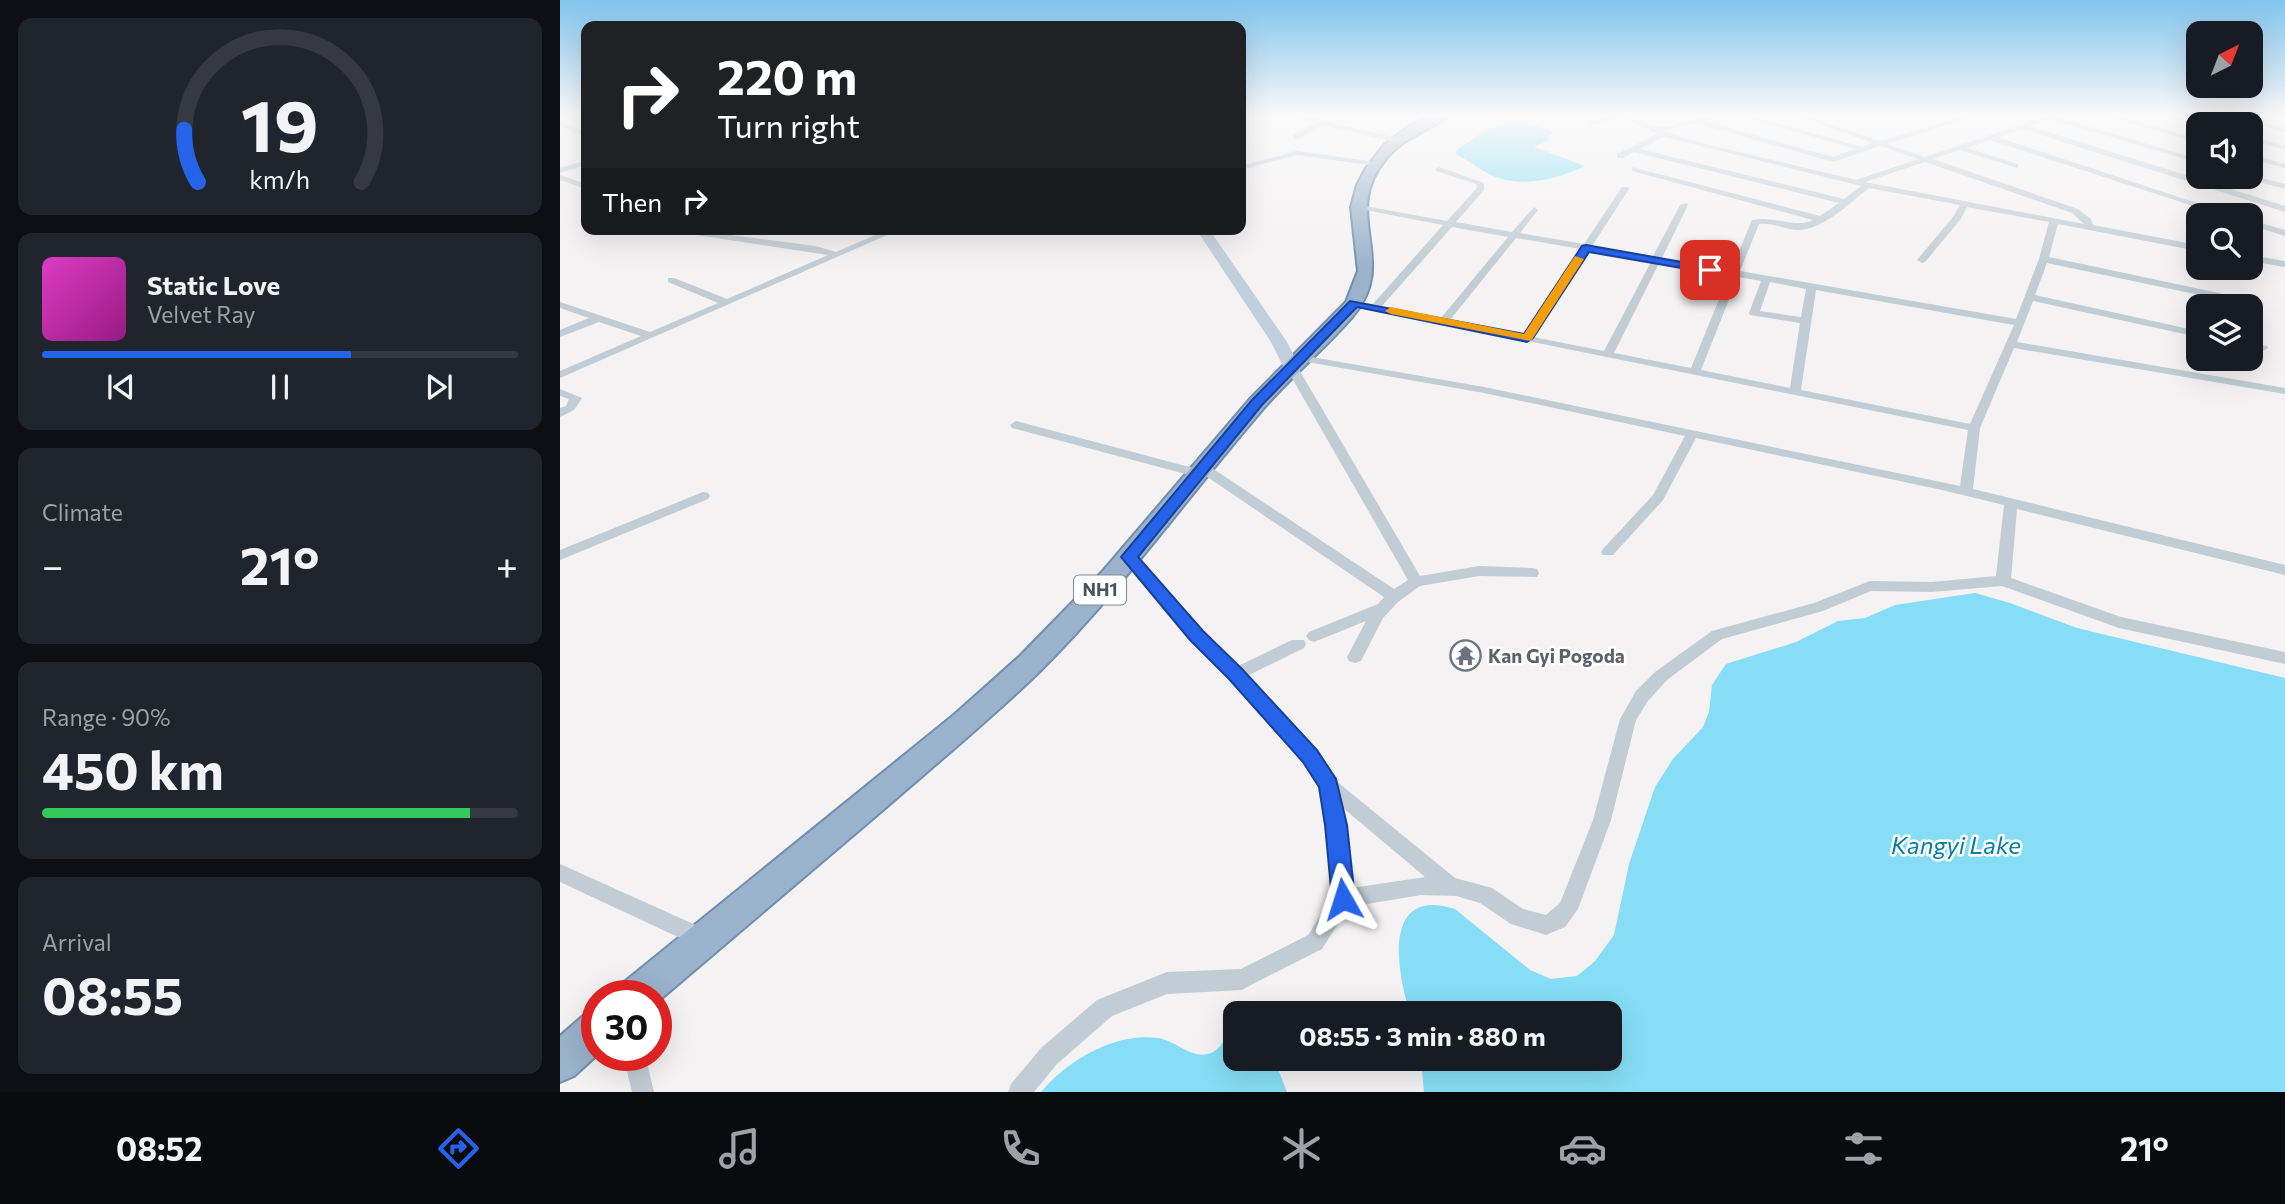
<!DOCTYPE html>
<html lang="en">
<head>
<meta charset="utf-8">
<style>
  :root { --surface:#171b24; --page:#20242c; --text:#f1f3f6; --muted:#9ea1a6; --line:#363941; --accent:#2563eb }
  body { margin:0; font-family:Commissioner,sans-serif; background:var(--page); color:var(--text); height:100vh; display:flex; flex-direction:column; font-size:26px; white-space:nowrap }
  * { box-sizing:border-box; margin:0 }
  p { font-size:23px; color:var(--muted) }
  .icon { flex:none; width:38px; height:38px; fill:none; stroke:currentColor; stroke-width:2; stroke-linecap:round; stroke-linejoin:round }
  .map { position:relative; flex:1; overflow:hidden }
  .sheet { display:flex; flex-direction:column; gap:18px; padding:18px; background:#0d0f14; width:560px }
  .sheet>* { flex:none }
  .top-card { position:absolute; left:21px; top:21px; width:665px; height:214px; border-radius:14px; box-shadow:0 7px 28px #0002; background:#202124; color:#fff; overflow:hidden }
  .needle { width:46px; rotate:42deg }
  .buttons { position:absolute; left:1626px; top:21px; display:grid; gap:14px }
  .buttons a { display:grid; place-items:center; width:77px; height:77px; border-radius:14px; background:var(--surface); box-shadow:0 7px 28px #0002; font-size:35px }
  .speed { position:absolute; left:21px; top:980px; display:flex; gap:14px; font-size:35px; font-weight:700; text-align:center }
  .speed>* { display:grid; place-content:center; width:91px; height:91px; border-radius:50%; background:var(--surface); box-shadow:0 7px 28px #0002; line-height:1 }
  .speed .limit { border:10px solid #d22; background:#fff; color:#111 }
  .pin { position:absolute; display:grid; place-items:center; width:60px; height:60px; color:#fff; margin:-30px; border-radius:14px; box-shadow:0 4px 10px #0006 }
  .me { position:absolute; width:77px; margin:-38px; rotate:354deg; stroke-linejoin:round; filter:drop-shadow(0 0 5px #0008) }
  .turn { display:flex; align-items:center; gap:24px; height:147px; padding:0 21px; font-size:32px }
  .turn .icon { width:91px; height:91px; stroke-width:2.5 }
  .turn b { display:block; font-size:49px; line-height:60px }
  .then { display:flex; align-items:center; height:66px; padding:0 21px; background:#0003; gap:14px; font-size:26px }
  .big { font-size:52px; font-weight:700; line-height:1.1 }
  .sheet .card { flex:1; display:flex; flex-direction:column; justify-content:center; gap:10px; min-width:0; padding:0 24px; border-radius:14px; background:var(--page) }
  .sheet .dial { align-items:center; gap:0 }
  .dial svg { height:182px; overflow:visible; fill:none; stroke:var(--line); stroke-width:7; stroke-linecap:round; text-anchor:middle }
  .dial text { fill:var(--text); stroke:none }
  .song { display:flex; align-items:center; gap:21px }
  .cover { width:84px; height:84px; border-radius:10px; background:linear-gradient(135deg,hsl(310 70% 55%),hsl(310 70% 35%)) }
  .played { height:7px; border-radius:4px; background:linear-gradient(90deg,var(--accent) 65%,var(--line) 65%) }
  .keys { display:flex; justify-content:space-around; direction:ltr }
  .heat { display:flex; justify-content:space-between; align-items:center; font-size:38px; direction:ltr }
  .charge { height:10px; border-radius:5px; background:linear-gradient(90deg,#34c759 90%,var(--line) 0) }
  .trip { position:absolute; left:663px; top:1001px; width:399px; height:70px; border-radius:14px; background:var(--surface); box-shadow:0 7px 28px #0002; font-weight:700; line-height:70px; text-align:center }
  .dock { display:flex; height:112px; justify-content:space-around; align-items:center; background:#090b0e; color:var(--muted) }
  .dock .icon { width:49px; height:49px }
  .dock .active { color:var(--accent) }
  .dock b { font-size:32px; color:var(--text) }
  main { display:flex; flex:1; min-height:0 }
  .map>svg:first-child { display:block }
  .water { fill:#86ddf5 }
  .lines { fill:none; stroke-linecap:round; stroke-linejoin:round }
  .trunk-casing { stroke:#708eb0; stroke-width:4 }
  .minor { fill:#c1ccd4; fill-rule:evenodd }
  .secondary { fill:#c3cedc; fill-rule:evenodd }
  .trunk { fill:#9ab2cb; fill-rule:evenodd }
  .route { fill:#2563eb; stroke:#184099; stroke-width:2 }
  .slow { fill:#f59e0b }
  .labels { text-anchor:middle; stroke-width:5; stroke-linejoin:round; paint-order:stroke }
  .shield { fill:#fff; stroke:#7e8890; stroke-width:2 }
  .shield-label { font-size:18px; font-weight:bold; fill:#475561 }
  .worship-label { font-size:19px; font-weight:bold; fill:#5b616d; stroke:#fff; text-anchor:start }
  .near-water-label { font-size:24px; font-style:italic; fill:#037fa2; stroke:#fff }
</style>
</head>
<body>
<main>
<section class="sheet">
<div class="card dial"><svg viewBox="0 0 100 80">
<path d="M14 69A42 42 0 1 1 86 69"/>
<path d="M14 69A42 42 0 0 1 8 46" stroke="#2563eb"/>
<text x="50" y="56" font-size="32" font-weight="700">19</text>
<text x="50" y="72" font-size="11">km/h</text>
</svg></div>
<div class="card">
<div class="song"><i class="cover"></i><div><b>Static Love</b><p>Velvet Ray</p></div></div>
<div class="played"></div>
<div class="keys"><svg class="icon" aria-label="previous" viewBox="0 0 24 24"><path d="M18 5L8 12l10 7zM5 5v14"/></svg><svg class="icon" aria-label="pause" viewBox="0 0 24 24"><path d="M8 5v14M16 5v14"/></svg><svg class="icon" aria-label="next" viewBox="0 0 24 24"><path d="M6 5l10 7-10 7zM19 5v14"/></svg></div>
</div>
<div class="card"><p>Climate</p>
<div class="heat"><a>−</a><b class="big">21°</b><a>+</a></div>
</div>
<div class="card"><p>Range · 90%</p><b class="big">450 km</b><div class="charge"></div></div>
<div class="card"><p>Arrival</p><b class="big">08:55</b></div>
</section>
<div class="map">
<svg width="1725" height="1092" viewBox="0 0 1725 1092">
  <rect width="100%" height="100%" fill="#f4f2f2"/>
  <!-- water -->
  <path class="water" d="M957,120L994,132L987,137L990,140L974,147L1025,166C1000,178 968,187 939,178C924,174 910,161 896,154L897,150L926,130Z
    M1415,593L1450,603L1517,628L1725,678V1092H864L861,1059H1050V1013H850C837,973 821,885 895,909L970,970L991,979L1017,976L1035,961L1054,935L1069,864L1095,787L1113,759L1143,727L1149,712L1152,685L1166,664L1236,642L1278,621L1305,618L1335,605Z
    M680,1008H689L693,1013H676V1059H714L727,1092H481C508,1060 555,1032 598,1038C618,1041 633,1062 653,1052C670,1043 665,1021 680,1008Z"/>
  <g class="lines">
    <defs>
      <path id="trunk" d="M874,115H890C869,132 846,134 825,160C780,215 840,261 793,316C765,349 731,376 703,409C628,496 561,591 479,672C427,722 371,768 317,815C243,878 170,940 96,1003V996H57L63,983L395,714L460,656L542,572L690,399L786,302L798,271L791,207L797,185L806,168L825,144L851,125Z
        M37,1011V1055L14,1076L0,1082V1036L23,1016Z"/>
    </defs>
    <!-- trunk casing -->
    <use href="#trunk" class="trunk-casing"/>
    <!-- minor -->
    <path class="minor" d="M1055,115C1074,115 1086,127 1098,127C1120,127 1142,115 1165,115L1144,121L1273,157L1295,149L1178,115H1188L1302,147L1312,143L1234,115H1243L1320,141L1408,115H1417L1327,144L1365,157L1487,116L1499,115L1497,117L1638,159V163L1490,119L1469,126L1725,206V212L1462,129L1437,137L1673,215H1661L1430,140L1407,148L1458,164V168L1399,150L1373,159L1518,209L1531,219L1533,225L1638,245V251L1498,224L1489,257L1673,296L1678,299L1673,302L1487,263L1475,295L1638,331V337L1473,301L1457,342L1725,388V394L1454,348L1420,428L1413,489L1725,565V575L1457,509L1451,578L1561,617L1725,652V664L1559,628L1442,586L1372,592L1311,591L1263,611L1162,639L1107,680L1088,701L1076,720L1051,820L1018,909L1005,927L986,935L951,924L920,903L896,896L861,895L789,907L762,949L689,986L682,990L607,994L552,1016L497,1064L474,1092H448L451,1084L481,1048L537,1000L607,972L681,969L748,935L773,897L767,825L760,787L744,761L670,678L632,640L564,560L562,557L564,554H574L642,632L678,666L732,640H744L746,644L744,648L687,676L756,751L775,780L895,878L932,888L963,909L986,915L1000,903L1033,820L1060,719L1076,691L1095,672L1152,631L1254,603L1310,581L1372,582L1436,576L1444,505L1382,490L1136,438L1103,500L1053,555H1043L1041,552L1043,549L1093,495L1125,436L924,393L736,360V356L740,355L924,387L1400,486L1408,430L790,305V301L813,304L883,225L795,208L799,205L887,221L917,188L916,184L876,171L875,169L879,167L924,183V190L896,222L952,232L974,207L978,210L960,233L1024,244L1062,187H1068L1069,189L1032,246L1093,256L1120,205L1127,203L1128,205L1102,258L1171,270L1192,220C1214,215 1232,229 1253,220L1072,171V167L1260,216L1279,203L1074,152L1063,158H1057V154L1097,134L1063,117L1031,125L1027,123ZM1136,123L1273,162L1320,146L1358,159L1296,180L1146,144L1102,131ZM1104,137L1301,186L1284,199L1080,149ZM1365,162L1512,213L1524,224L1305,182ZM1309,188L1400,205L1393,217L1357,260L1362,263L1365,262L1400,220L1407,207L1489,222L1479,259L1456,319L1180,271L1199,224C1212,222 1224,229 1237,230C1264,230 1289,203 1309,188ZM892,227L948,237L881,318L822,306ZM956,238L1021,249L964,335L890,320ZM1029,251L1091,262L1044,351L973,337ZM1099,263L1169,275L1131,368L1054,353ZM1178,277L1201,281L1189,313L1190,315L1240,323L1230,388L1141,370ZM1210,282L1246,289L1241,317L1200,311ZM1256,290L1454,325L1410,424L1241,390ZM782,807L865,877L792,888Z
      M1543,115H1552L1638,139V143Z
      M1601,115H1611L1643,124L1638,126Z
      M1663,115H1673L1725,128V132Z
      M743,116L838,138L839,140L835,142L762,125L739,139H733V135L755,123L741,119Z
      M0,121L26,132V137L0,126Z
      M1690,136L1725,146V150L1690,140Z
      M736,151L816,162L820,164L816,166L736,155L681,170V166Z
      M1690,154L1725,164V168L1690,159Z
      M23,161H26V165L0,173V168Z
      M0,175L26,184V189L0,180Z
      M1690,175L1725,184V189L1687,179L1686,177H1690Z
      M1690,220L1725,230V236L1690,225Z
      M97,229H124L256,246L276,252L329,229H341L0,378V371L81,336L39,322L0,337V330L29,318L0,308V302L90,332L158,303L108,282V278H114L167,299L268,255Z
      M505,229H514V230L510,233Z
      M1690,255L1725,261V267L1690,261Z
      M1690,343L1707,346L1708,348L1703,351L1690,349Z
      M731,363L737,366L860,576L919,566L972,568L977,569L979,573L977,577L919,576L860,586L838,602L823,618L801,661L795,663L789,661L787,657L806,621L754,642L749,640L746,636L749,632L818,604L824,597L643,474L637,477L452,428L450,425L456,421L637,469L638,464H646L834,589L848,580L725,366Z
      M0,389L22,398L14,410L0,417V408L6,406L9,399L0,396Z
      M143,492L148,493L150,496L148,499L0,560V550Z
      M0,864L149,931L152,938L149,945L142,948L135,945L0,882Z
      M63,1055H85L94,1092H72Z"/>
    <!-- secondary -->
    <path class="secondary" d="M636,229H649L727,342L739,366L737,370H725L711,342Z"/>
    <!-- trunk -->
    <use href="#trunk" class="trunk"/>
  </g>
  <!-- sky -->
  <linearGradient id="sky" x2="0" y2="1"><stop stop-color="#81c4ed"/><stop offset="0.43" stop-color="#faf9f9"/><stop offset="1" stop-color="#faf9f9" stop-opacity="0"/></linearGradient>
  <rect width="1725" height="268" fill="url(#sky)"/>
  <!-- route -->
  <path class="route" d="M1026,245L1150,267L1155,270L1150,273L1029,252L973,338L967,342L797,307L702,405L578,557L643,631L682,669L757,750L776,779L787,825L795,899L791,907L783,910L775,907L772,899L765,825L759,787L743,762L669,679L630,640L561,557L692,400L790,301L964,334L1022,246Z"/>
  <!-- slow -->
  <path class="slow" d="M1015,256L1024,259L971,341L831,314L825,311L831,307L964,334Z"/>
  <!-- icons -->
  <defs>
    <symbol id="temple-ring" viewBox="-11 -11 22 22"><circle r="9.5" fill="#fff" stroke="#6b7280" stroke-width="1.5"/><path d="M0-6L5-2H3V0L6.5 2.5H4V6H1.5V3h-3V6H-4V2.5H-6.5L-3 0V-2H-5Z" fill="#6b7280"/></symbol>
  </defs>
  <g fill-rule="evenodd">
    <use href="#temple-ring" x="888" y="638" width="35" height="35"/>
  </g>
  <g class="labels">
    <!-- shield labels -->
    <rect class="shield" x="514" y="575.5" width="52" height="29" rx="5"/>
    <g class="shield-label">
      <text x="540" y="596">NH1</text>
    </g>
    <!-- worship labels -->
    <g class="worship-label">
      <text x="928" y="663">Kan Gyi Pogoda</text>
    </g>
    <!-- near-water labels -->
    <g class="near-water-label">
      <text x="1396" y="854">Kangyi Lake</text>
    </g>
  </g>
</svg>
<div class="buttons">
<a><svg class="needle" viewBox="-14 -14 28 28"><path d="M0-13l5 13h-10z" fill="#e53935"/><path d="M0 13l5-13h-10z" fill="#9ea1a6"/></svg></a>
<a><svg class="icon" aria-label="sound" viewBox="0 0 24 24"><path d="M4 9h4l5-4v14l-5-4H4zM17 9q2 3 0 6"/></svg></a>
<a><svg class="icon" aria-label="search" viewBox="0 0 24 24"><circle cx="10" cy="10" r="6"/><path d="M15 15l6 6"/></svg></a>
<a><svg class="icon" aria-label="layers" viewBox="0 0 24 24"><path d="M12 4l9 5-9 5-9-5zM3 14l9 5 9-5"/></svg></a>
</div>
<div class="speed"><div class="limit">30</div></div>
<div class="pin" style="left:1150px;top:270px;background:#d93025"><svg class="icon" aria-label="arrive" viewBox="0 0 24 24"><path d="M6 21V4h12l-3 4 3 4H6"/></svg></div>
<svg class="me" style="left:783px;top:899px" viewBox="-20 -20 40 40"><path d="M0-17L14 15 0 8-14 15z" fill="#2563eb" stroke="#fff" stroke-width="4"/></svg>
<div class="trip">08:55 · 3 min · 880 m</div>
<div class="top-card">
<div class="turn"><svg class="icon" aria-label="right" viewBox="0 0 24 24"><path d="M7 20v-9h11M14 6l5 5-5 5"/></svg><div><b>220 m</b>Turn right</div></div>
<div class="then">Then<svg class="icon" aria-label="right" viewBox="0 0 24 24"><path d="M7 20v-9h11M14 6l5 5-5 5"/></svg></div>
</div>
</div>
</main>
<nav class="dock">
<b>08:52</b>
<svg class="icon active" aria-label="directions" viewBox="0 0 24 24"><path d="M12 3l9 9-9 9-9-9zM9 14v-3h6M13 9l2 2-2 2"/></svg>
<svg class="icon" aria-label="music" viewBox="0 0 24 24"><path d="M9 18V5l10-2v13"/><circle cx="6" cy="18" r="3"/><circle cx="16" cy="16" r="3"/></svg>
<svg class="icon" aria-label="phone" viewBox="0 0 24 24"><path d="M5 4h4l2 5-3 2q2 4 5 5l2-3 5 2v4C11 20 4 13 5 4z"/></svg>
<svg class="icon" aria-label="climate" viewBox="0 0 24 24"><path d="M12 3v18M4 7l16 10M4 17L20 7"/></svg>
<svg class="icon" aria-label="car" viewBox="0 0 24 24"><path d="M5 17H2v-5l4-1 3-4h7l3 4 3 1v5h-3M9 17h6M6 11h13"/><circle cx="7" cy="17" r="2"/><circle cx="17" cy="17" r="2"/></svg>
<svg class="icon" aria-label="filters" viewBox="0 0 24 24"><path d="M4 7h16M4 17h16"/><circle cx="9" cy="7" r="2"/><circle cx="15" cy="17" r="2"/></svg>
<b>21°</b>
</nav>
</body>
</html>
